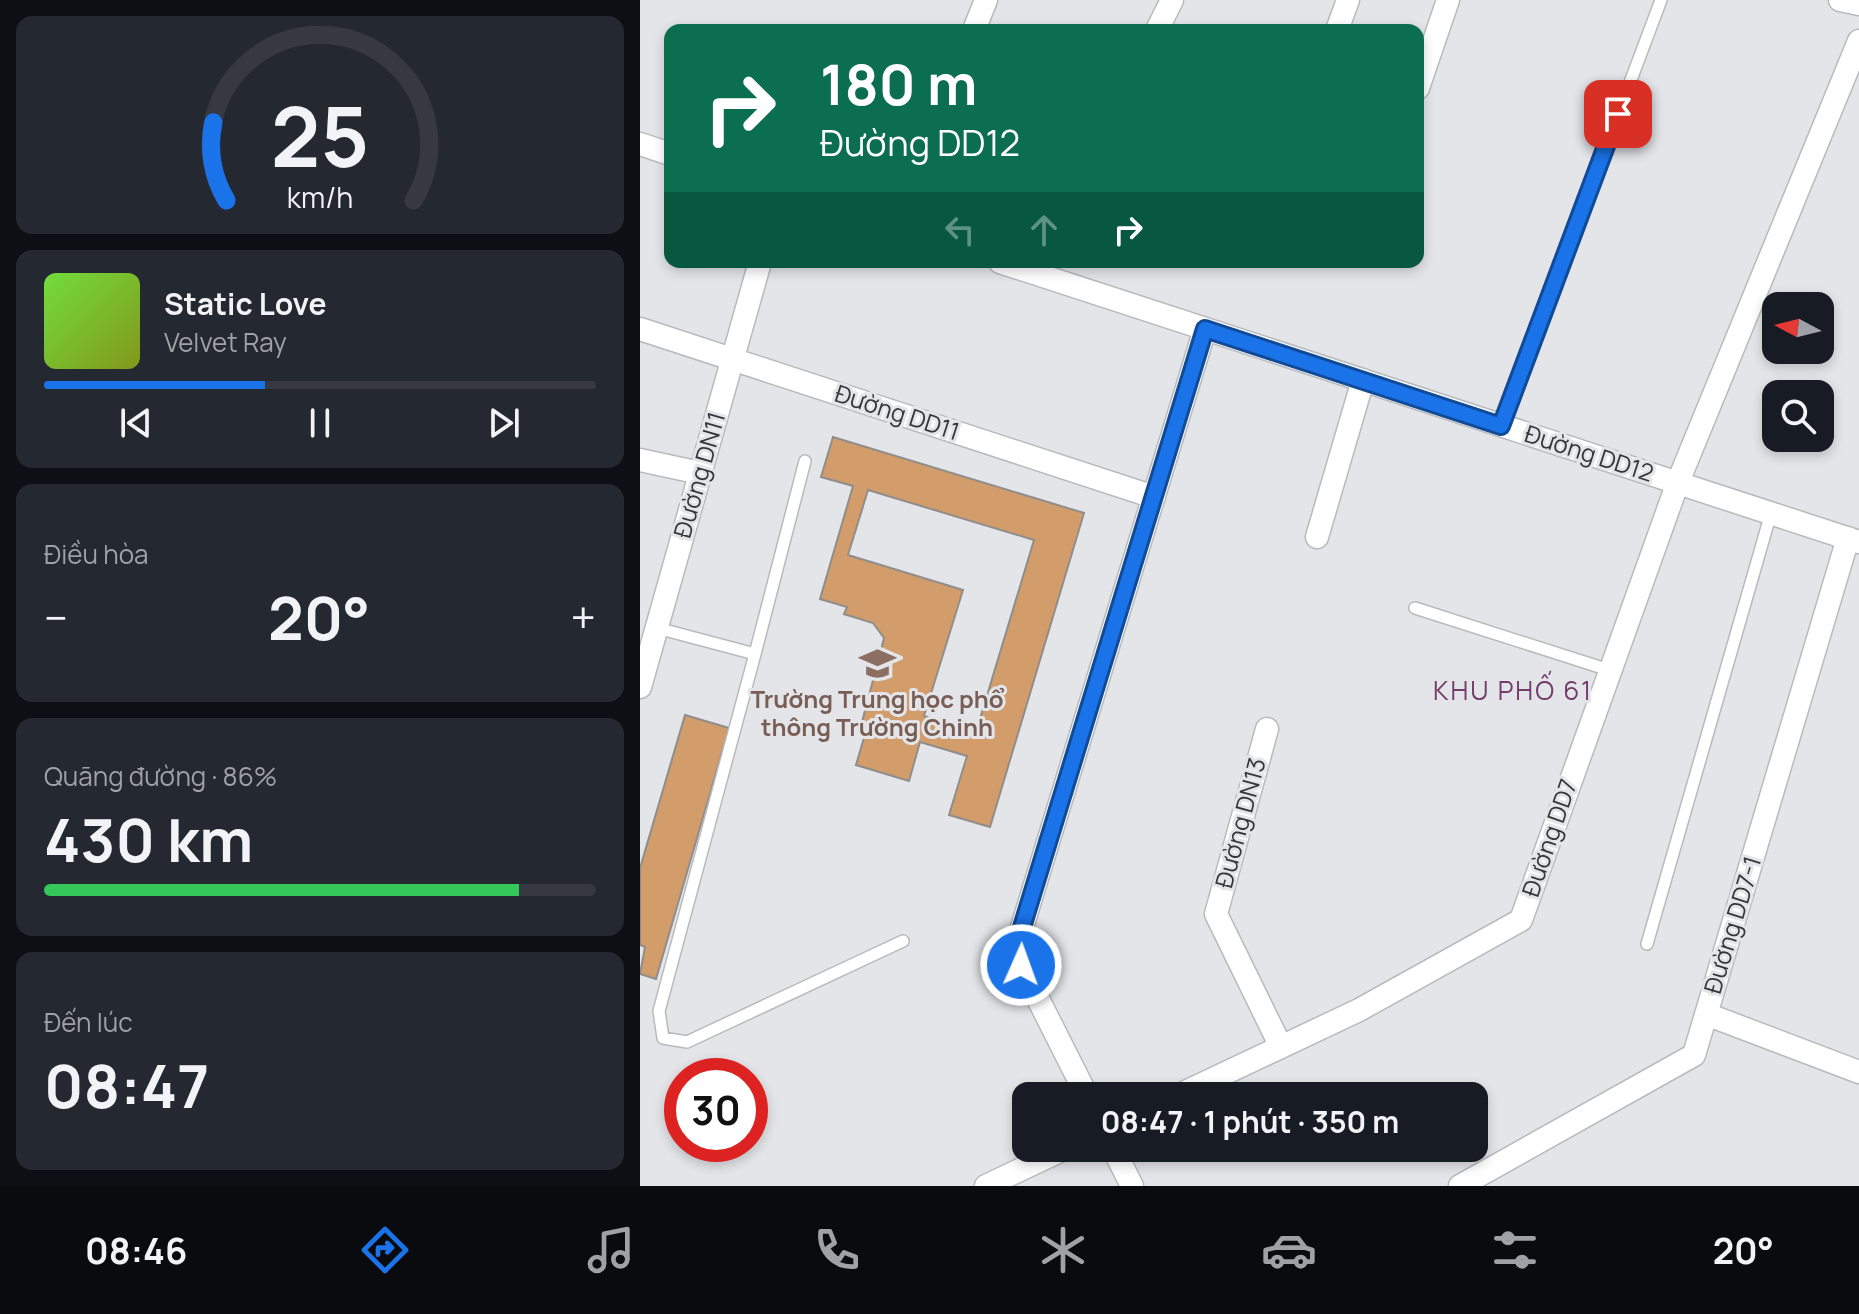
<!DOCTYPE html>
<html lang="vi">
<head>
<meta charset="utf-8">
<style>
  :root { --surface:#171b24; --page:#242831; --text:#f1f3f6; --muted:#9ea1a6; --line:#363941; --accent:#1a73e8 }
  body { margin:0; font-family:Manrope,sans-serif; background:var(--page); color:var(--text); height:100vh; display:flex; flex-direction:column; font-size:30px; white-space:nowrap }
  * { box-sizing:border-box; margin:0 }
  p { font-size:26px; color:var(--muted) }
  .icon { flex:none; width:44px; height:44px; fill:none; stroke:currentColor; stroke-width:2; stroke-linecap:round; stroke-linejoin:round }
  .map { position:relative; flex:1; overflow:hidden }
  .panel { display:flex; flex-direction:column; gap:16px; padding:16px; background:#0d0f14; width:640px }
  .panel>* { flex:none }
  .top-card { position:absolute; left:24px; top:24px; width:760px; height:244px; border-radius:16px; box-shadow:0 4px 12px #0003; background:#0b6e4f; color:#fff; overflow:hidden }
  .needle { width:52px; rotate:277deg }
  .tools { position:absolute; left:1122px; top:292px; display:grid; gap:16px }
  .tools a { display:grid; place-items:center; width:72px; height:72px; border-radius:16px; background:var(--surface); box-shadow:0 4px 12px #0003; font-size:40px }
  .speed { position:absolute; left:24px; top:1058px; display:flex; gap:16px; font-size:40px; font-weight:700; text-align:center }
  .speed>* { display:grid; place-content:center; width:104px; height:104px; border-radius:50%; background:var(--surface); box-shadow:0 4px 12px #0003; line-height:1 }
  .speed .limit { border:12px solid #d22; background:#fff; color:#111 }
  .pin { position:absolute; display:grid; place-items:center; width:68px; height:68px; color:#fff; margin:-34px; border-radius:16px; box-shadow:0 4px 12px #0006 }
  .me { position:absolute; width:88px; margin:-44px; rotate:2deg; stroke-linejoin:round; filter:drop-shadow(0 0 6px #0008) }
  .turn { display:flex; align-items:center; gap:28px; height:168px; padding:0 24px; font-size:36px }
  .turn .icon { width:104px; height:104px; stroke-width:2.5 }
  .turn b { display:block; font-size:56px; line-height:68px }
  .lanes { display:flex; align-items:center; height:76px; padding:0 24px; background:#0003; justify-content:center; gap:40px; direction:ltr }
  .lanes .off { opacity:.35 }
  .big { font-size:60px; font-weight:700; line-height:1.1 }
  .panel .tile { flex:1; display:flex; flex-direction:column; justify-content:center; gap:12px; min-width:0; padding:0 28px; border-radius:16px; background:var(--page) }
  .panel .dial { align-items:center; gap:0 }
  .dial svg { height:208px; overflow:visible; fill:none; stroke:var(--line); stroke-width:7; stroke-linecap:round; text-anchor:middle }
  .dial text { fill:var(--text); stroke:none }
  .song { display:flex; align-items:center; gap:24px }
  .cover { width:96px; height:96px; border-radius:12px; background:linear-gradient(135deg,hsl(100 70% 55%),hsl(70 70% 35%)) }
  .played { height:8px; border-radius:4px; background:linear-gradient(90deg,var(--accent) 40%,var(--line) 40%) }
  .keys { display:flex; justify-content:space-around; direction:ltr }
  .heat { display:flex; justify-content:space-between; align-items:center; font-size:44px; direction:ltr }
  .charge { height:12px; border-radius:6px; background:linear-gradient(90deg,#34c759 86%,var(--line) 0) }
  .trip { position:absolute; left:372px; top:1082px; width:476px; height:80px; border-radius:16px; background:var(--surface); box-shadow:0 4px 12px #0003; font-weight:700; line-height:80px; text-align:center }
  .dock { display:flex; height:128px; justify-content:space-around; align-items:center; background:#090b0e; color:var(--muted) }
  .dock .icon { width:56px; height:56px }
  .dock .current { color:var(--accent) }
  .dock b { font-size:36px; color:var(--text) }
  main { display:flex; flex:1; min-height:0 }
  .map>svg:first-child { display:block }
  .building { fill:#d29d6b; stroke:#908d8b; stroke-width:2; fill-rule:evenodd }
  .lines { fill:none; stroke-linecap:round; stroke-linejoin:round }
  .lane-casing { stroke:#b8babd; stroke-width:14 }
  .street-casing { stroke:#b8babd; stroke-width:25 }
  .lane { stroke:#fff; stroke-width:11 }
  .street { stroke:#fff; stroke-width:22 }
  .route-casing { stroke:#114b97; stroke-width:20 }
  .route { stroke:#1a73e8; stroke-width:14 }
  .labels { text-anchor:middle; stroke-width:6; stroke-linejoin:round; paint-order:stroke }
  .street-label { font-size:24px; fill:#353637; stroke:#e4e5e9 }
  .education-label { font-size:24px; font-weight:bold; fill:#785e54; stroke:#e4e5e9 }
  .neighbourhood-label { font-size:26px; letter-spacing:2px; fill:#743c6a; stroke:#e4e5e9 }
</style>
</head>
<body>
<main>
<section class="panel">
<div class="tile dial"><svg viewBox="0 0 100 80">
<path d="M14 69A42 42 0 1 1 86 69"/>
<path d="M14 69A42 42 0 0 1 9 39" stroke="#1a73e8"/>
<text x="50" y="56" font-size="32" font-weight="700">25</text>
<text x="50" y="72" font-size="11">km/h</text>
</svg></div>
<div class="tile">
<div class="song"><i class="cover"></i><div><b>Static Love</b><p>Velvet Ray</p></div></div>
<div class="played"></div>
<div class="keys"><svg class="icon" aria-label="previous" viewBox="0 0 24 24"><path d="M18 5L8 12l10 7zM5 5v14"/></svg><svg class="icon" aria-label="pause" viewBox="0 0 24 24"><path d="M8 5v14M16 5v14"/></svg><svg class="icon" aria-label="next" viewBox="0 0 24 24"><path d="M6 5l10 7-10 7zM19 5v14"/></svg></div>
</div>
<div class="tile"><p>Điều hòa</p>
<div class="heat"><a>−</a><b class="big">20°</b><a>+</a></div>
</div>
<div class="tile"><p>Quãng đường · 86%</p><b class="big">430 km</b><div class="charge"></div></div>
<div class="tile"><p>Đến lúc</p><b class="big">08:47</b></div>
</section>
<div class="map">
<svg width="1219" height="1186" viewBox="0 0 1219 1186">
  <rect width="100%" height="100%" fill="#e4e5e9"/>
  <!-- building -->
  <path class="building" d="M193,437L444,513L350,827L309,815L327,756L280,742L269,781L216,765L228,724L222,722L244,638L233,623L204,614L207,607L180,599L213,486L181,477ZM228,490L394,540L336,732L284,716L323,590L208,555Z
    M45,715L89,728L16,979L0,974L5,947L0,945V868Z"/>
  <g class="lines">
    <defs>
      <path id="lane" d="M861,426L1021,0
        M775,608L969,670
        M17,628L115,654L19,1011L23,1038L47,1042L263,941
        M115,654L165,461
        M1007,944L1131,513"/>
      <path id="street" d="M1200,0L1219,4
        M334,30L346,0
        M517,30L532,0
        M697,30L708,0
        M778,88L808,0
        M0,144L30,154
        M360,262L1219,542
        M0,329L514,497
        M0,460L60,473
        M677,537L723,380
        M0,687L120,262
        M627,729L576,914L641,1047
        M1066,1014L1219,1072
        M447,1096L381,965L379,937L565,329
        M537,1096L719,1010L881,920L1038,482L1219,41
        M473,1148L492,1186
        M346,1186L426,1148
        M820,1186L1054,1055L1208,538"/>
    </defs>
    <!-- lane casing -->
    <use href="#lane" class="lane-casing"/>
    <!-- street casing -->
    <use href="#street" class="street-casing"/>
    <!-- lane -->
    <use href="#lane" class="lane"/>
    <!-- street -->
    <use href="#street" class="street"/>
  </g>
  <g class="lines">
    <defs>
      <path id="route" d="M381,965L379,937L565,329L861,426L978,114"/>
    </defs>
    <!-- route casing -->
    <use href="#route" class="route-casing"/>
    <!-- route -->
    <use href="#route" class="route"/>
  </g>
  <!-- icons -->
  <defs>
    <symbol id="school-bare" viewBox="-9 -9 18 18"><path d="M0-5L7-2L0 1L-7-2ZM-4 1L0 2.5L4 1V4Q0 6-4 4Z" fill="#8d6e63" stroke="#e4e5e9" stroke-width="2.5" paint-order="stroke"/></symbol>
  </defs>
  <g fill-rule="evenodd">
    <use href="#school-bare" x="212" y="638" width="51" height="51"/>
  </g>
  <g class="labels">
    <!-- street labels -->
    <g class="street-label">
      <text transform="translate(257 413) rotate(18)" y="8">Đường DD11</text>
      <text transform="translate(949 454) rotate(18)" y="8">Đường DD12</text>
      <text transform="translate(60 475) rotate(-74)" y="8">Đường DN11</text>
      <text transform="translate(601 823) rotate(-75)" y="8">Đường DN13</text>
      <text transform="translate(910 838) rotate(-71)" y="8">Đường DD7</text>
      <text transform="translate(1093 925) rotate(-73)" y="8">Đường DD7-1</text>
    </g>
    <!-- education labels -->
    <g class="education-label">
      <text x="237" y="708">Trường Trung học phổ<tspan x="237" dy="28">thông Trường Chinh</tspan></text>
    </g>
    <!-- neighbourhood labels -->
    <g class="neighbourhood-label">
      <text x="873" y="700">KHU PHỐ 61</text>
    </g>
  </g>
</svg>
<div class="tools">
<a><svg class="needle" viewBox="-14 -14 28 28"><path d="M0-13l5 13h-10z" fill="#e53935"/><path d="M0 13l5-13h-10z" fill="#9ea1a6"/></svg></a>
<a><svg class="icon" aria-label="search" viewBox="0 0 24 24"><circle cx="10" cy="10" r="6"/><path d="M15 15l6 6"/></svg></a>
</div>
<div class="speed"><div class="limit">30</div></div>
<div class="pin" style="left:978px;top:114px;background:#d93025"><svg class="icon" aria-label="arrive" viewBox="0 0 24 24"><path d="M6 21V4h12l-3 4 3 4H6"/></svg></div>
<svg class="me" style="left:381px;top:965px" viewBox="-20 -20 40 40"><circle r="17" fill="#1a73e8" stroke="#fff" stroke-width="3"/><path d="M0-11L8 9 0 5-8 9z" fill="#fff"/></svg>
<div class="trip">08:47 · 1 phút · 350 m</div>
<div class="top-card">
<div class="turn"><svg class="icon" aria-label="right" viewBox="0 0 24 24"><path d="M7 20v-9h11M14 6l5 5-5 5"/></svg><div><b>180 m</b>Đường DD12</div></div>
<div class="lanes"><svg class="icon off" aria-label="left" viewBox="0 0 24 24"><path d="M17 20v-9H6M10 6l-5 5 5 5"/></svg><svg class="icon off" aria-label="ahead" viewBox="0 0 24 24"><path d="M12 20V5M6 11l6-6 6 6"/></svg><svg class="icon" aria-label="right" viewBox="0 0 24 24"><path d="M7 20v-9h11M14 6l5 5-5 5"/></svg></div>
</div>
</div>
</main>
<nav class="dock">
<b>08:46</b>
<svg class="icon current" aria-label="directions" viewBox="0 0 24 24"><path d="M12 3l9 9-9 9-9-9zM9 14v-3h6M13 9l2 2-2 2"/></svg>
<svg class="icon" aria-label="music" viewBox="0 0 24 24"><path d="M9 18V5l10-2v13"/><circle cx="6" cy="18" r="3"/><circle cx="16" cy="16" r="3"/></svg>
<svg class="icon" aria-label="phone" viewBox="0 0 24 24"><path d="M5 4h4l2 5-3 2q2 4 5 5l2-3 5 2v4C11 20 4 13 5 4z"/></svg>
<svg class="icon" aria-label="climate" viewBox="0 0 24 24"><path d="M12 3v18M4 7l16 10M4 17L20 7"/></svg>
<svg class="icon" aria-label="car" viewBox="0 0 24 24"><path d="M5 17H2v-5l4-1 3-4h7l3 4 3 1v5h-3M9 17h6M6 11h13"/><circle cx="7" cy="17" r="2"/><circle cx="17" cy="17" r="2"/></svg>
<svg class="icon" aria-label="filters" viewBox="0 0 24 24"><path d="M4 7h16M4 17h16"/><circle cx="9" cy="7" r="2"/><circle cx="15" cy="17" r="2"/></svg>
<b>20°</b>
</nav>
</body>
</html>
